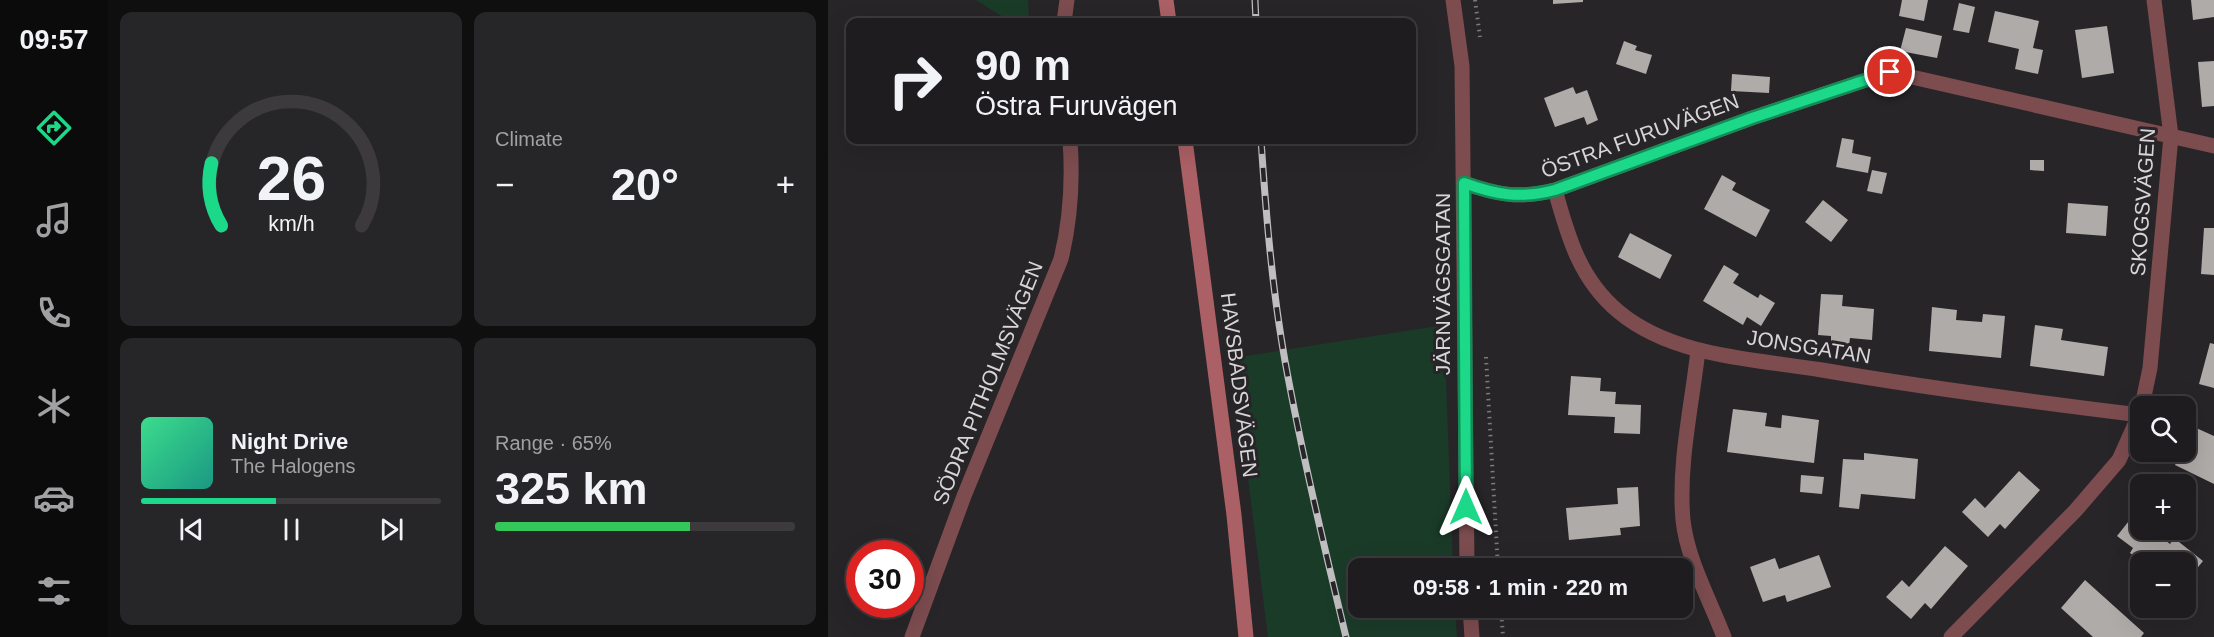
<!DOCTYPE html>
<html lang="en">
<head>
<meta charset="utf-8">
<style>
  :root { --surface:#1e1c1e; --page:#262527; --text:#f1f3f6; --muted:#a1a1a4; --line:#3c3a3c; --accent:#1bd988 }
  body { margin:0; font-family:Helvetica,sans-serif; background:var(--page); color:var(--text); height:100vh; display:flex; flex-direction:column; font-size:22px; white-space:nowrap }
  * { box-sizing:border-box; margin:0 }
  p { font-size:20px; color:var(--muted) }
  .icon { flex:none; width:33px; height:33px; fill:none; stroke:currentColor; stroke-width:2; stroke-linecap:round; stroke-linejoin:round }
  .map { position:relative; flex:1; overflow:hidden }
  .side { display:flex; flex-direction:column; gap:12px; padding:12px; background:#100f10; width:720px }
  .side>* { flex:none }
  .hud { position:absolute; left:18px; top:18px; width:570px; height:126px; border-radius:12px; box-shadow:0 6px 24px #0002,0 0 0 2px var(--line); background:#1e1c1e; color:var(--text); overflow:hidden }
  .buttons { position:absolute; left:1302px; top:396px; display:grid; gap:12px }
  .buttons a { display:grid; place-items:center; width:66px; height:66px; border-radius:12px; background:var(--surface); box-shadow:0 6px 24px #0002,0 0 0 2px var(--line); font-size:30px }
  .speed { position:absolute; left:18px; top:540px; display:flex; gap:12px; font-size:30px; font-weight:700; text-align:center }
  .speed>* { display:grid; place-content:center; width:78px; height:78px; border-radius:50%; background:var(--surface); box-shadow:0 6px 24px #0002,0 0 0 2px var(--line); line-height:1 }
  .speed .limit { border:9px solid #d22; background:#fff; color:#111 }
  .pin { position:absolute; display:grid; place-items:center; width:51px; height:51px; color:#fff; margin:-26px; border:3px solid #fff; border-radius:50%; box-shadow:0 2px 6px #0007 }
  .me { position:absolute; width:66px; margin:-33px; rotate:0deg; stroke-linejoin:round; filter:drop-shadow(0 0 4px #0008) }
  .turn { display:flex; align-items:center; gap:21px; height:126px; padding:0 30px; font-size:27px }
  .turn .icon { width:78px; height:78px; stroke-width:2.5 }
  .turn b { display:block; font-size:42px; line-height:51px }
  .big { font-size:45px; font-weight:700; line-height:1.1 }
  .side .card { flex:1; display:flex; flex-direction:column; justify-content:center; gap:9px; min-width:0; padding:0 21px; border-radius:12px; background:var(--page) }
  .side .dial { align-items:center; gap:0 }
  .dial svg { height:156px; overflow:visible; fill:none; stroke:var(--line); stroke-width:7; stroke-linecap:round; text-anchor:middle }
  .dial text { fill:var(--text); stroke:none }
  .song { display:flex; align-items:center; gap:18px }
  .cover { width:72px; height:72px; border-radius:9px; background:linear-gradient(135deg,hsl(150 70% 55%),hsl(170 70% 35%)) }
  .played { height:6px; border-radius:3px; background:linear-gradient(90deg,var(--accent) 45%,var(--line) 45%) }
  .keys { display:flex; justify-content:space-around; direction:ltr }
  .heat { display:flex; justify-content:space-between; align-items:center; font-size:33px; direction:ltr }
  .charge { height:9px; border-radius:4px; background:linear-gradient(90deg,#34c759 65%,var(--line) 0) }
  .side .tiles { flex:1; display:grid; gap:12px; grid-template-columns:repeat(2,1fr) }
  .trip { position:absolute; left:520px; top:558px; width:345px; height:60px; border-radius:12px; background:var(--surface); box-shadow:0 6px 24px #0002,0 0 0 2px var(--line); font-weight:700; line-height:60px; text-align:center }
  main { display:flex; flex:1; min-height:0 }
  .tab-bar { display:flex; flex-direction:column; width:108px; justify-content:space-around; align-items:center; background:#0c0b0c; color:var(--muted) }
  .tab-bar .icon { width:42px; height:42px }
  .tab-bar .on { color:var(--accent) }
  .tab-bar b { font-size:27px; color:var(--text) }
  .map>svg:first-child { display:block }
  .green { fill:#1b3b29 }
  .building { fill:#aeaba8 }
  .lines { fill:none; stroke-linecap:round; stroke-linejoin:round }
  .path { stroke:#7c7a7c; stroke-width:4; stroke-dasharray:1.5 4.5; stroke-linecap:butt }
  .minor { stroke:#7c4c4f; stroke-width:15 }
  .secondary { stroke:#ab6065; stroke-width:15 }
  .rail-casing { stroke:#c0bec0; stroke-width:7 }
  .rail { stroke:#282528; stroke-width:4.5; stroke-dasharray:14; stroke-linecap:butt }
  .route-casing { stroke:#128d58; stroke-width:15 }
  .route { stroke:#1bd988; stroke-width:10 }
  .labels { text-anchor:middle; stroke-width:6; stroke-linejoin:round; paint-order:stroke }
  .street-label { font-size:21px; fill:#d7d5d7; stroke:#282528 }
</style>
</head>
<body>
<main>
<nav class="tab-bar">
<b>09:57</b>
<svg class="icon on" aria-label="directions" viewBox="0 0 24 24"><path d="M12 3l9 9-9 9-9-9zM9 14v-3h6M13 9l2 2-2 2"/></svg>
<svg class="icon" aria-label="music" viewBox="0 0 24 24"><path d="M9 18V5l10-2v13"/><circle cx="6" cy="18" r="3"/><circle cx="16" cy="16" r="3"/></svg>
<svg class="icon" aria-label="phone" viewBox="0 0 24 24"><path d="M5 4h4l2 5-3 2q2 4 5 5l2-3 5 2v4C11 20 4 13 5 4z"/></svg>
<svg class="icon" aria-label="climate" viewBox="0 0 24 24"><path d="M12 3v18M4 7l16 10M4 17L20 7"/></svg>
<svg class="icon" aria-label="car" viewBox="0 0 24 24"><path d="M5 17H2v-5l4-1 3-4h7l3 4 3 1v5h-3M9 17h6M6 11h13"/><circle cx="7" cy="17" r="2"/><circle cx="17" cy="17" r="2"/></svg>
<svg class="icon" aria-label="filters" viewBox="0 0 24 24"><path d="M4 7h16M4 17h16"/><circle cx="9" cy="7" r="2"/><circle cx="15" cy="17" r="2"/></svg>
</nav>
<section class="side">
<div class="tiles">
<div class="card dial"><svg viewBox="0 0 100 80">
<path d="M14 69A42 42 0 1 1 86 69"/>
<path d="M14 69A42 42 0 0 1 9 37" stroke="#1bd988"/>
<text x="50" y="56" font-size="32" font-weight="700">26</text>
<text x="50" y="72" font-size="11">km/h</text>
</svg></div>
<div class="card"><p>Climate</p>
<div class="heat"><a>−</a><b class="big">20°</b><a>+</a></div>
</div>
<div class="card">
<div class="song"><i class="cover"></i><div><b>Night Drive</b><p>The Halogens</p></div></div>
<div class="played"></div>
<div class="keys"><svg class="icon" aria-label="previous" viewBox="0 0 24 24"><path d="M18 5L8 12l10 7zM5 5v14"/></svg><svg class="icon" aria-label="pause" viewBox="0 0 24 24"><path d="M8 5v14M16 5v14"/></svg><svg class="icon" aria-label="next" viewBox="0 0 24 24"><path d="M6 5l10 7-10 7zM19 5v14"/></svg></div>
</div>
<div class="card"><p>Range · 65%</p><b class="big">325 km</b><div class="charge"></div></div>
</div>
</section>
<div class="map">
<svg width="1386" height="637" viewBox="0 0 1386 637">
  <rect width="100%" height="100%" fill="#282528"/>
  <!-- green -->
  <path class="green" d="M148,0H200L201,22H183Z
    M616,325L625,568H531V608H627L629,637H440L405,358Z"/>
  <!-- building -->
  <path class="building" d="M725,0H755V2L725,4Z
    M1074,0H1100L1096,21L1071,16Z
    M1363,0H1386V17L1365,20Z
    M1131,3L1147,7L1141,33L1125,30Z
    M1167,11L1211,21L1205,48L1215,50L1210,74L1187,69L1191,49L1160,42Z
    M1279,26L1286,73L1254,78L1247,30Z
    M1078,28L1114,36L1109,58L1072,51Z
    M796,41L809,46L807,50L824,55L818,74L788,64Z
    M1386,61V106L1374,107L1370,62Z
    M904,74L942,77L941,93L903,91Z
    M745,87L748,94L759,90L770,120L759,125L756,117L727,127L716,98Z
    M1014,138L1026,140L1024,153L1043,157L1040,173L1008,167Z
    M1202,160H1216V171L1202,170Z
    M1044,170L1059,173L1054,194L1039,191Z
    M894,175L908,183L904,190L942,210L928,237L876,209Z
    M995,200L1020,220L1003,242L977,222Z
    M1240,203L1280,206L1278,236L1238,233Z
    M1376,228H1386V275L1373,274Z
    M802,233L844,255L832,279L790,257Z
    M896,265L911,274L905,283L930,298L932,294L947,303L933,326L919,317L915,325L875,301Z
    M993,294L1015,295L1014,306L1046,309L1044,340L1022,338L1021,346L1003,344V336L990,335Z
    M1104,307L1129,310L1128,320L1154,322L1155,314L1177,316L1173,358L1101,351Z
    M1207,325L1235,329L1233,340L1280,347L1276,376L1202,366Z
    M1382,343L1386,344V388L1371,384Z
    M743,376L773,378L772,391L788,392L787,404L813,405L812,434L786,433L787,417L740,415Z
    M905,409L939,413L937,426L953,428L954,415L991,420L986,463L899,452Z
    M1366,427L1386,436V484L1347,465L1353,452H1358V443Z
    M1036,453L1090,459L1087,499L1033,494L1031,509L1011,507L1015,459L1036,460Z
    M1191,471L1212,490L1177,529L1172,524L1160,537L1134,512L1147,498L1157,508Z
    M973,475L996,477L994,494L972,492Z
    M810,487L812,526L792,528L793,535L741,540L738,508L790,504L789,488Z
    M1312,507V530H1331L1328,533L1342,544L1346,538L1375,561L1358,582V562H1314L1302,553L1305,548L1289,536Z
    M1117,546L1140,566L1103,609L1097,603L1083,619L1058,597L1074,580L1081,587Z
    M991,555L1003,587L959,602L957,595L935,602L922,567L947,558L951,569Z
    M1257,580L1316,633L1313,637H1265L1233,608Z"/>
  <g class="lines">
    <!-- path -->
    <path class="path" d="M647,0L652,37
      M658,357L670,568
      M673,608L675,637"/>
    <!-- minor -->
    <path class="minor" d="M625,0L634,66L639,568
      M236,22L239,0
      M636,183C670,195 692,199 727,190L924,118L1062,72L1386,146
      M727,190C740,237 752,280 791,312C845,357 927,359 994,370C1099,388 1206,402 1312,415
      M870,350C864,405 850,464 855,520C859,559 882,600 896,637
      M1314,406L1322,368L1343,136L1326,0
      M642,608L644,637
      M84,637L136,496L233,259C243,218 245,181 242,140
      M1123,637L1248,510L1291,460L1312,413"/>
    <!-- secondary -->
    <path class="secondary" d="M338,0L341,22
      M357,140L406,515L418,637"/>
    <defs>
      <path id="rail" d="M427,0L428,22
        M433,140C438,214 444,288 457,361C474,454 496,546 518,637"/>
    </defs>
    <!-- rail casing -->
    <use href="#rail" class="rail-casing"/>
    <!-- rail -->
    <use href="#rail" class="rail"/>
  </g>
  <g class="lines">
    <defs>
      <path id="route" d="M638,507L636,183C669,195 692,199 727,190L924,118L1062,72"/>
    </defs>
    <!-- route casing -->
    <use href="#route" class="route-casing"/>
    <!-- route -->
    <use href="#route" class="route"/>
  </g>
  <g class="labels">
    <!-- street labels -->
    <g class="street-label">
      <text transform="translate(812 136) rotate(-20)" y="7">ÖSTRA FURUVÄGEN</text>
      <text transform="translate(1315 202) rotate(-86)" y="7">SKOGSVÄGEN</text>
      <text transform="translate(615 284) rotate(-90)" y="7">JÄRNVÄGSGATAN</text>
      <text transform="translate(981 347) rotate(9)" y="7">JONSGATAN</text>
      <text transform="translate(160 383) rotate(-68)" y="7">SÖDRA PITHOLMSVÄGEN</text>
      <text transform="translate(411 385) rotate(83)" y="7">HAVSBADSVÄGEN</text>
    </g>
  </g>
</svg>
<div class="buttons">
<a><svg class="icon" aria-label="search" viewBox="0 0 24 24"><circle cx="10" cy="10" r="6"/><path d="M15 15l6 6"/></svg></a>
<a>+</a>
<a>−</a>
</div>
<div class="speed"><div class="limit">30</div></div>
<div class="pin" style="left:1062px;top:72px;background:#d93025"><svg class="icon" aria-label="arrive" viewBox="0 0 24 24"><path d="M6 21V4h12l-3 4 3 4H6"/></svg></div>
<svg class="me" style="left:638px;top:507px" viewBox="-20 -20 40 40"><path d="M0-17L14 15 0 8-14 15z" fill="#1bd988" stroke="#fff" stroke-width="4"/></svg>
<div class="trip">09:58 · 1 min · 220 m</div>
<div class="hud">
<div class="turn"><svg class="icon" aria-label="right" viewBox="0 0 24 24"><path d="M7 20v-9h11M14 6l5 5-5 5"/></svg><div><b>90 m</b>Östra Furuvägen</div></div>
</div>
</div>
</main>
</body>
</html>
